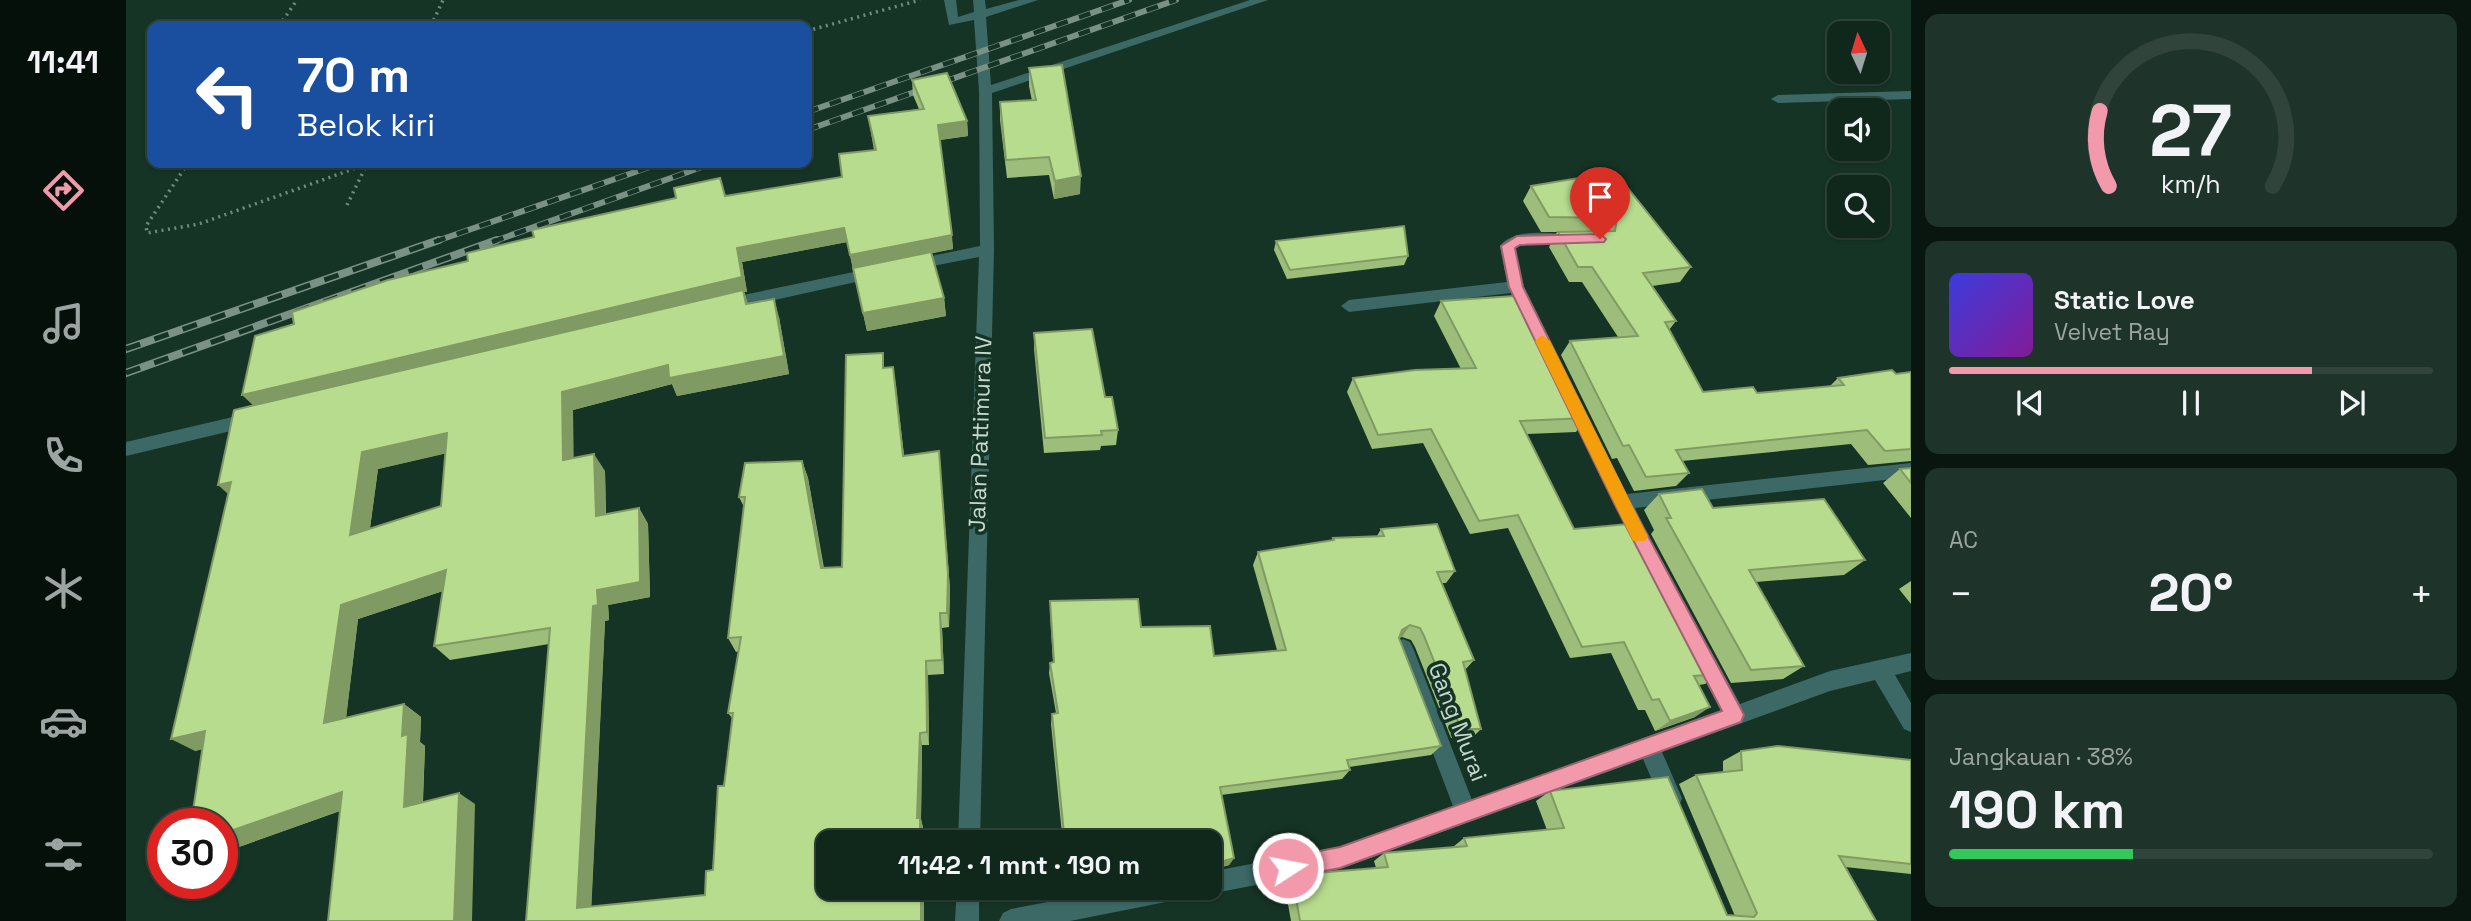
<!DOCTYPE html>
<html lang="id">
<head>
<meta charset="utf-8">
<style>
  :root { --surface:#10271c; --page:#1e3329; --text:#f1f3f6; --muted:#9ca5a3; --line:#30443b; --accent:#f29aac }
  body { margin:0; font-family:"Space Grotesk",sans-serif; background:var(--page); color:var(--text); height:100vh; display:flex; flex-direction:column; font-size:26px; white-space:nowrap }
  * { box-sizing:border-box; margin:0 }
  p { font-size:23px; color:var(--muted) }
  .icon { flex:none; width:38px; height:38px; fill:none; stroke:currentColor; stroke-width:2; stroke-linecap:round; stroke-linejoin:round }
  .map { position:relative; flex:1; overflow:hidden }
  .details { display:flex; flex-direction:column; gap:14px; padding:14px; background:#09150f; width:560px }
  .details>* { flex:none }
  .banner { position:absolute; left:21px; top:21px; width:665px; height:147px; border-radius:14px; box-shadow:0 2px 5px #0004,0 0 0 2px var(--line); background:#1a4fa0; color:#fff; overflow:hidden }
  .needle { width:46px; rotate:356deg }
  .buttons { position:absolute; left:1701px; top:21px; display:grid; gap:14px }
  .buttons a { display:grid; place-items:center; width:63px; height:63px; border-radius:14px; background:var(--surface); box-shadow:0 2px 5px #0004,0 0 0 2px var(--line); font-size:35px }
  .speed { position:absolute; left:21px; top:808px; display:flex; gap:14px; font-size:35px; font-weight:700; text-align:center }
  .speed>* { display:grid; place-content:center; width:91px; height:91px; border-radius:50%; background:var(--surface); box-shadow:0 2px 5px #0004,0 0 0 2px var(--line); line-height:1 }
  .speed .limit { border:10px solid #d22; background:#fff; color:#111 }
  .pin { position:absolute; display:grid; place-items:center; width:60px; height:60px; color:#fff; margin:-72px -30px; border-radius:50% 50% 50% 0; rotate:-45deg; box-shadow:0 0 7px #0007 }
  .pin .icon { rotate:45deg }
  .me { position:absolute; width:77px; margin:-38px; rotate:79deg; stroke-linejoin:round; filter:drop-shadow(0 0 5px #0008) }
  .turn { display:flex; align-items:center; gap:24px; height:147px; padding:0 35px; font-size:32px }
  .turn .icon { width:91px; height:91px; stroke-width:2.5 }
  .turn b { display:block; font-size:49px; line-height:60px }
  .big { font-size:52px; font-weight:600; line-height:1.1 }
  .details .tile { flex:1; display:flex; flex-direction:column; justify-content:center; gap:10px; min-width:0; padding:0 24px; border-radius:14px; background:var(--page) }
  .details .dial { align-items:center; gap:0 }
  .dial svg { height:182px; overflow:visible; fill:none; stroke:var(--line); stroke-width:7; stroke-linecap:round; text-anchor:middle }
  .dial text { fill:var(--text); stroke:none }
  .song { display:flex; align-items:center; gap:21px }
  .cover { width:84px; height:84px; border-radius:10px; background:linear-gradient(135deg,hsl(240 70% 55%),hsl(290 70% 35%)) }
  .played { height:7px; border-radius:4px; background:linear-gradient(90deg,var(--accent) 75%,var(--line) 75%) }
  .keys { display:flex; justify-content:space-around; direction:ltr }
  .heat { display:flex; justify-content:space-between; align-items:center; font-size:38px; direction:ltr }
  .charge { height:10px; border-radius:5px; background:linear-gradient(90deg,#34c759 38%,var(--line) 0) }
  .trip { position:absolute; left:690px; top:830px; width:406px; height:70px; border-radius:14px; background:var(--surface); box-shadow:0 2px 5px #0004,0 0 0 2px var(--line); font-weight:600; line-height:70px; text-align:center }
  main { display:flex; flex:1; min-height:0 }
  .dock { display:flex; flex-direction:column; width:126px; justify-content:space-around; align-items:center; background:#06100b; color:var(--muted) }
  .dock .icon { width:49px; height:49px }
  .dock .current { color:var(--accent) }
  .dock b { font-size:32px; color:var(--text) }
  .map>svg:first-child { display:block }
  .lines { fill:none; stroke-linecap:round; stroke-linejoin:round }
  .path { stroke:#738a7e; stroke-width:3.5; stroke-dasharray:2 4.5; stroke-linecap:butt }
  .lane { fill:#3c6966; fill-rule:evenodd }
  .street { fill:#3c6966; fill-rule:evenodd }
  .rail-far1-casing { stroke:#7a9185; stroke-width:6 }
  .rail-casing { stroke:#7a9185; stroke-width:8 }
  .rail-far1 { stroke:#153425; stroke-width:4.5; stroke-dasharray:12; stroke-linecap:butt }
  .rail { stroke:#153425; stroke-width:5; stroke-dasharray:15; stroke-linecap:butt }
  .wall { fill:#9dbd7a; fill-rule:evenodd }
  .shaded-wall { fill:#809a63 }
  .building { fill:#b7dc8e; stroke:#809a63; stroke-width:2; fill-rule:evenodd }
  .route { fill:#f29aac; stroke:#9d6470; stroke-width:2 }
  .slow { fill:#f59e0b }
  .labels { text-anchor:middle; stroke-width:7; stroke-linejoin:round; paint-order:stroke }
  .street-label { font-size:23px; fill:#c7d8ce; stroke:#153425 }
</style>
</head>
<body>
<main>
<nav class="dock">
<b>11:41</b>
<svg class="icon current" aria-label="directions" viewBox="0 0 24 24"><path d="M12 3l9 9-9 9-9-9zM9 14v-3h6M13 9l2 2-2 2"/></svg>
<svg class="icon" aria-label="music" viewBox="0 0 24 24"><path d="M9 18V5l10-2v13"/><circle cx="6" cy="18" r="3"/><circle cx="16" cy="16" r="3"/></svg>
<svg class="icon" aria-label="phone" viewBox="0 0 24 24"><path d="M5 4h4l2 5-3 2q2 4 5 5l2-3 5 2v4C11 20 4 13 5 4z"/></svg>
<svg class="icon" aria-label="climate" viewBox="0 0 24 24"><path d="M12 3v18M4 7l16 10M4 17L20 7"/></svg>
<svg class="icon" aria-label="car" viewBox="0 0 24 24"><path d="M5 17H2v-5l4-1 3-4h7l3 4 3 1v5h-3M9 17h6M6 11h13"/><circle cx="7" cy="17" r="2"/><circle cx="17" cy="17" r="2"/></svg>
<svg class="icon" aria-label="filters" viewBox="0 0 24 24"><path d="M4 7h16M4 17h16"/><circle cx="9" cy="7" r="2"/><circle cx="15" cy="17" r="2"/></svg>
</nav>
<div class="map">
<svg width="1785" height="921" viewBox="0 0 1785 921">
  <rect width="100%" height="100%" fill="#153425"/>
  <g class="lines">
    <!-- path -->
    <path class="path" d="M153,26L171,0
      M305,26L317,0
      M681,31L794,0
      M62,163L20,226L21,233L73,224L244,163
      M221,205L241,164"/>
    <!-- lane -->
    <path class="lane" d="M1785,91V99L1652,103L1645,99L1652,95Z"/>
    <!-- street -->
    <path class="street" d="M818,0H830L832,17L848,12L847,0H859L860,9L893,0H912L860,17L865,85L1124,0H1142L866,93L868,250L854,842H832L853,257L786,270L778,265L786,260L854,246L853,91L848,20L823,25Z
      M1449,234L1454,235V243L1394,245L1389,248L1398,287L1435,363L1427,369L1421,367L1385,293L1223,312L1215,306L1223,300L1381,282L1374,246C1388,227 1427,234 1449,234Z
      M752,267L757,268L760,272L757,276L598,311L590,305L598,299Z
      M1446,394L1452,396L1501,494L1785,463V477L1509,508L1527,545L1525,551L1518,553L1511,551L1438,401Z
      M128,412L134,414L136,419L134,424L0,456V442Z
      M1277,639L1284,642L1287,648L1346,800L1595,710L1567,656L1570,649L1577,647L1584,649L1614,704L1704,671L1785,653V671L1769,675L1785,703V732L1778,729L1749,680L1704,691L1536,752L1556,798L1553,806L1545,809L1537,806L1517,759L1214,869L1083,894L1075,891L1073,887H1083V872L1214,847L1327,806L1267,648L1270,642Z
      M831,887H853V921H829Z
      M1000,887H1071L1068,895L1060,898L944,921H873L877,913L885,909Z"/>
    <defs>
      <path id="rail-far1" d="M681,112L1003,0
        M681,130L1050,0
        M308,242L535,163
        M366,242L587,163"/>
      <path id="rail" d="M0,349L313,240
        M0,373L371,240"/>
    </defs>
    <!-- rail-far1 casing -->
    <use href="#rail-far1" class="rail-far1-casing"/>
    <!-- rail casing -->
    <use href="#rail" class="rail-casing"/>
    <!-- rail-far1 -->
    <use href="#rail-far1" class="rail-far1"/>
    <!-- rail -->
    <use href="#rail" class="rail"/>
  </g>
  <!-- wall -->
  <path class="wall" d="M903,68L954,194L928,199L923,175L881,178L874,120V102L906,101L903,86Z
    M786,80L841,121L842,136L814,140L827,249L805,253L818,298L820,316L741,331L721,242L616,262L621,292H618L622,304L653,317L663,374L551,396L546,384L447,410V458L479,471L480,514L513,508L522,524L524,597L482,605L483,620L479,621L465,907L579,895L587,870L606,718L602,713L613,651L610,652L602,638L618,507L613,497L676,461L682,478L698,568L716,567L760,368L767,367L778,456L813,451L824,589L823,627L816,628L818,674L802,675L803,745H796L795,819L797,828V842H702V887H798V921H400L423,644L324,660L308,646L317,591L232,619L220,718L278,704L295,717L294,742L299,746L297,802L349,804L214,811L96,853V824L76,749L69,751L128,406L168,324L599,196L716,177L748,150L742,116L793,109L787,95ZM320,453L315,506L244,528L252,469Z
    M1489,172L1565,267L1554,282L1526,286L1550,321L1543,330L1577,392L1631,393L1704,386L1712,378L1785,372V461L1742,465L1725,444L1556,461L1563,473L1550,486L1508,491L1491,458L1486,459L1435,355L1444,341L1492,337L1456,282H1443L1423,247L1431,232H1415L1397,201L1405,186Z
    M1150,241L1282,256L1278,265L1161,279L1148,250Z
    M1315,301L1414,343L1460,418L1450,432L1401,434L1448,529L1594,674L1579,684L1573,685L1569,717L1529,731L1519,710H1512L1485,653L1444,658L1382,528L1344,534L1297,443L1246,449L1221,392L1227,378L1335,369L1308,316Z
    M908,333L979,397L992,430L990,445L975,446L974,450L918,453L908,349Z
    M1785,468V518L1757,483L1774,469Z
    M1533,494L1587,508L1739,560L1718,575L1630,582L1678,666L1657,679L1605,683L1525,534L1528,530L1518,510Z
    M1255,529L1329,571L1320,583H1316L1348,660L1339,670L1355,729L1345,739L1325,738L1289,647L1285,640L1276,637L1273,638L1315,746L1305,755L1223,767L1224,770L1216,779L1095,795L1108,858L1103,865L1083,871V842H928L929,834H936L925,724L926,714L930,713L923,673L924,663L927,662L924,613V601L1015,627L1088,656L1151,650L1127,565L1132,552L1206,541L1207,538L1251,536Z
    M1785,581V604L1773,589Z
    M1615,751L1785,760V874L1719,867L1750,921H1165L1158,882L1166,875L1250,868L1248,861L1258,853L1327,847L1338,838L1421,830L1410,801L1424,791L1601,915L1609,916L1553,784L1570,775L1597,772V761Z"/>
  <!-- shaded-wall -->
  <path class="shaded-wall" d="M841,121L842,136L813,140L812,125Z
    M955,176L954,194L928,199L929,181Z
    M718,228L721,242L616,262L621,292H618L623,308L130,408L116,395L611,248Z
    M826,235L827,249L727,270L724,255Z
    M818,298L820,316L741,331L737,313Z
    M648,299L653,317L663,374L551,396L546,384L447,410L448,477L437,460L436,392Z
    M767,367L770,385L780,473L777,456Z
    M321,433L335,450L252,469L241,550L224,535L236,452Z
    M813,451L824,589L823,627L821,613Z
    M468,454L479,471L480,532L470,516Z
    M676,461L682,478L700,584L695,568Z
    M105,482L111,502L92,485Z
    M513,508L522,524L524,597L482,605L483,620L479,621L465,916L451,908L467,606L471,590Z
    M320,570L335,585L232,619L218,735L198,723L215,605Z
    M814,613L816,628L818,674L816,660Z
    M1284,625L1276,637L1268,641L1276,630Z
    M800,661L802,675L803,745L801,732Z
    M278,704L295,717L294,742L299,746L296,818L278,807L276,736Z
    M1584,707L1569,717L1529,731L1544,721Z
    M79,731L102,743L69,751L45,739Z
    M794,733L796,745L795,819L797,828V842H794L791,818Z
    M216,792L236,803L96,853V834Z
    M333,793L349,804L346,921H328Z
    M1108,858L1103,865L1083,871V868L1085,865Z
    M795,887H798V921H795Z"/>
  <!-- building -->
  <path class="building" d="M936,65L955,176L929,181L923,157L880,160L874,102L910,100L903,68Z
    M821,73L841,121L812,125L826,235L724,255L718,228L611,248L616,277L116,395L129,336L168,324L166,312L262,280L342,261L341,253L408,237L406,230L550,198L548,188L594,178L599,196L716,177L713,154L750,150L742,116L798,109L786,80Z
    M1489,172L1565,267L1517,273L1550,321L1539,322L1577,392L1627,387L1631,393L1718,385L1712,378L1766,370L1770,374L1785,372V449L1759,451L1741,430L1550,450L1563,473L1520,477L1503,445L1497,446L1444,341L1512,336L1466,267H1452L1432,232L1489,231L1491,218L1423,217L1405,186Z
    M1278,226L1282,256L1164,270L1150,241Z
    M805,252L818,298L737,313L727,268Z
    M617,290L620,304L648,299L658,356L543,378L542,365L436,392L437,460L468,454L470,516L513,508L514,582L471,590L472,605L467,606L451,908L579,895L580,871L587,870L592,786H598L607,713H602L615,637L602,638L619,497H613L619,463L676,461L695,568L716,567L720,355L757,353V368L767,367L777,456L813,451L822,574L821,613H814L816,660L800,661L801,732L794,733L791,818H794V842H702V887H795V921H400L424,628L308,646L320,570L215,605L198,723L278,704L276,736L282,734L278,807L333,793L328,921H202L216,792L96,834V824H65L79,731L45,739L105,482L92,485L108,410ZM321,433L315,506L224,535L236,452Z
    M1388,296L1414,343H1423L1460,418L1394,421L1448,529L1513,523L1594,674L1568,676L1584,707L1544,721L1533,699L1526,700L1498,642L1456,647L1392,515L1353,521L1305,429L1252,435L1227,378L1289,370L1350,368L1315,301Z
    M966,329L979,397H986L992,430L975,431L976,435L919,438L908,333Z
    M1785,468V483L1774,469Z
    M1576,489L1587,508L1698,499L1739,560L1623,570L1678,666L1625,670L1540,518H1545L1533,494Z
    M1311,524L1329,571L1311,572L1348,660L1337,662L1355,729H1335L1298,636L1294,628L1284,625L1276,630L1273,638L1315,746L1221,760L1224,770L1094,787L1108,858L1085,865H1083V842H930L929,834H938L926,714L932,713L924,663L928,662L924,601L1012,599L1015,627L1084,626L1088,656L1160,650L1132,552L1208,540L1207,538L1258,536L1255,529Z
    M1652,746L1785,760V864L1713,856L1750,921H1174L1166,875L1262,867L1258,853L1341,846L1338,838L1438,828L1424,791L1542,777L1601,915L1628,917L1631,913L1570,775L1616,770L1615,751Z"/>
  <!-- route -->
  <path class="route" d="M1474,234L1480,239L1478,242L1394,245L1389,248L1397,287L1501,497L1615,709L1618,715L1615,722L1214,868L1162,878L1155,875L1152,868L1155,860L1162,857L1214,847L1596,711L1490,507L1383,287L1375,246L1391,236Z"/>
  <!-- slow -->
  <path class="slow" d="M1416,335L1424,341L1519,531L1522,536L1519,541H1507L1409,341Z"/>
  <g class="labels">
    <!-- street labels -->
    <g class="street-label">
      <text transform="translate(854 434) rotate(-88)" y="8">Jalan Pattimura IV</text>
      <text transform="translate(1332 722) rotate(69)" y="8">Gang Murai</text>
    </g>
  </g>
</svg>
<div class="buttons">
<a><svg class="needle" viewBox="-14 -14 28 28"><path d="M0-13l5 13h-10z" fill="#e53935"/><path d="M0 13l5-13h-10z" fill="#9ca5a3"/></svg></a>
<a><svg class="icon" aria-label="sound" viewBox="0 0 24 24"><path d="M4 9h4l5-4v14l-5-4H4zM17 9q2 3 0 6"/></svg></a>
<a><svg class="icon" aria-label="search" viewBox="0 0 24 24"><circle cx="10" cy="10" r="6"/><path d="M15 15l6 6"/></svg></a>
</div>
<div class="speed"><div class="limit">30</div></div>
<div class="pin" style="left:1474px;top:239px;background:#d93025"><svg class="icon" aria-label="arrive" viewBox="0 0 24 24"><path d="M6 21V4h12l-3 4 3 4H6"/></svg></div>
<svg class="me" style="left:1162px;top:868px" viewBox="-20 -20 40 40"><circle r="17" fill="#f29aac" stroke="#fff" stroke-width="3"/><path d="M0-11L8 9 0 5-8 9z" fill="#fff"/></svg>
<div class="trip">11:42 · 1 mnt · 190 m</div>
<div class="banner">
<div class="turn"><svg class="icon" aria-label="left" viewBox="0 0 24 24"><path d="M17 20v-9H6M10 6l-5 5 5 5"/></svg><div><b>70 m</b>Belok kiri</div></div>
</div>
</div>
<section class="details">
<div class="tile dial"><svg viewBox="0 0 100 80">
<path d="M14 69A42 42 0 1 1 86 69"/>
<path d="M14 69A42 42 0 0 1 10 36" stroke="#f29aac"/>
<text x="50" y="56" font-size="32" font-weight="700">27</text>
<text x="50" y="72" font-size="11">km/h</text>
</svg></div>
<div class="tile">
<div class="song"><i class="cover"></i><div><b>Static Love</b><p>Velvet Ray</p></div></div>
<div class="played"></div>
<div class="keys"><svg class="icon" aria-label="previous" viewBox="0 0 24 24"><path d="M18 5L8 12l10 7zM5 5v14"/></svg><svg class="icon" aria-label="pause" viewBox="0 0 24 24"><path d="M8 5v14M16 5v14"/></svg><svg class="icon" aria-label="next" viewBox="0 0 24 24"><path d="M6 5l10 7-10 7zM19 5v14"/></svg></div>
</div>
<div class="tile"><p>AC</p>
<div class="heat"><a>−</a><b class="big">20°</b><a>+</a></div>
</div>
<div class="tile"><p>Jangkauan · 38%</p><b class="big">190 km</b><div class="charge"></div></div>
</section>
</main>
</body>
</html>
